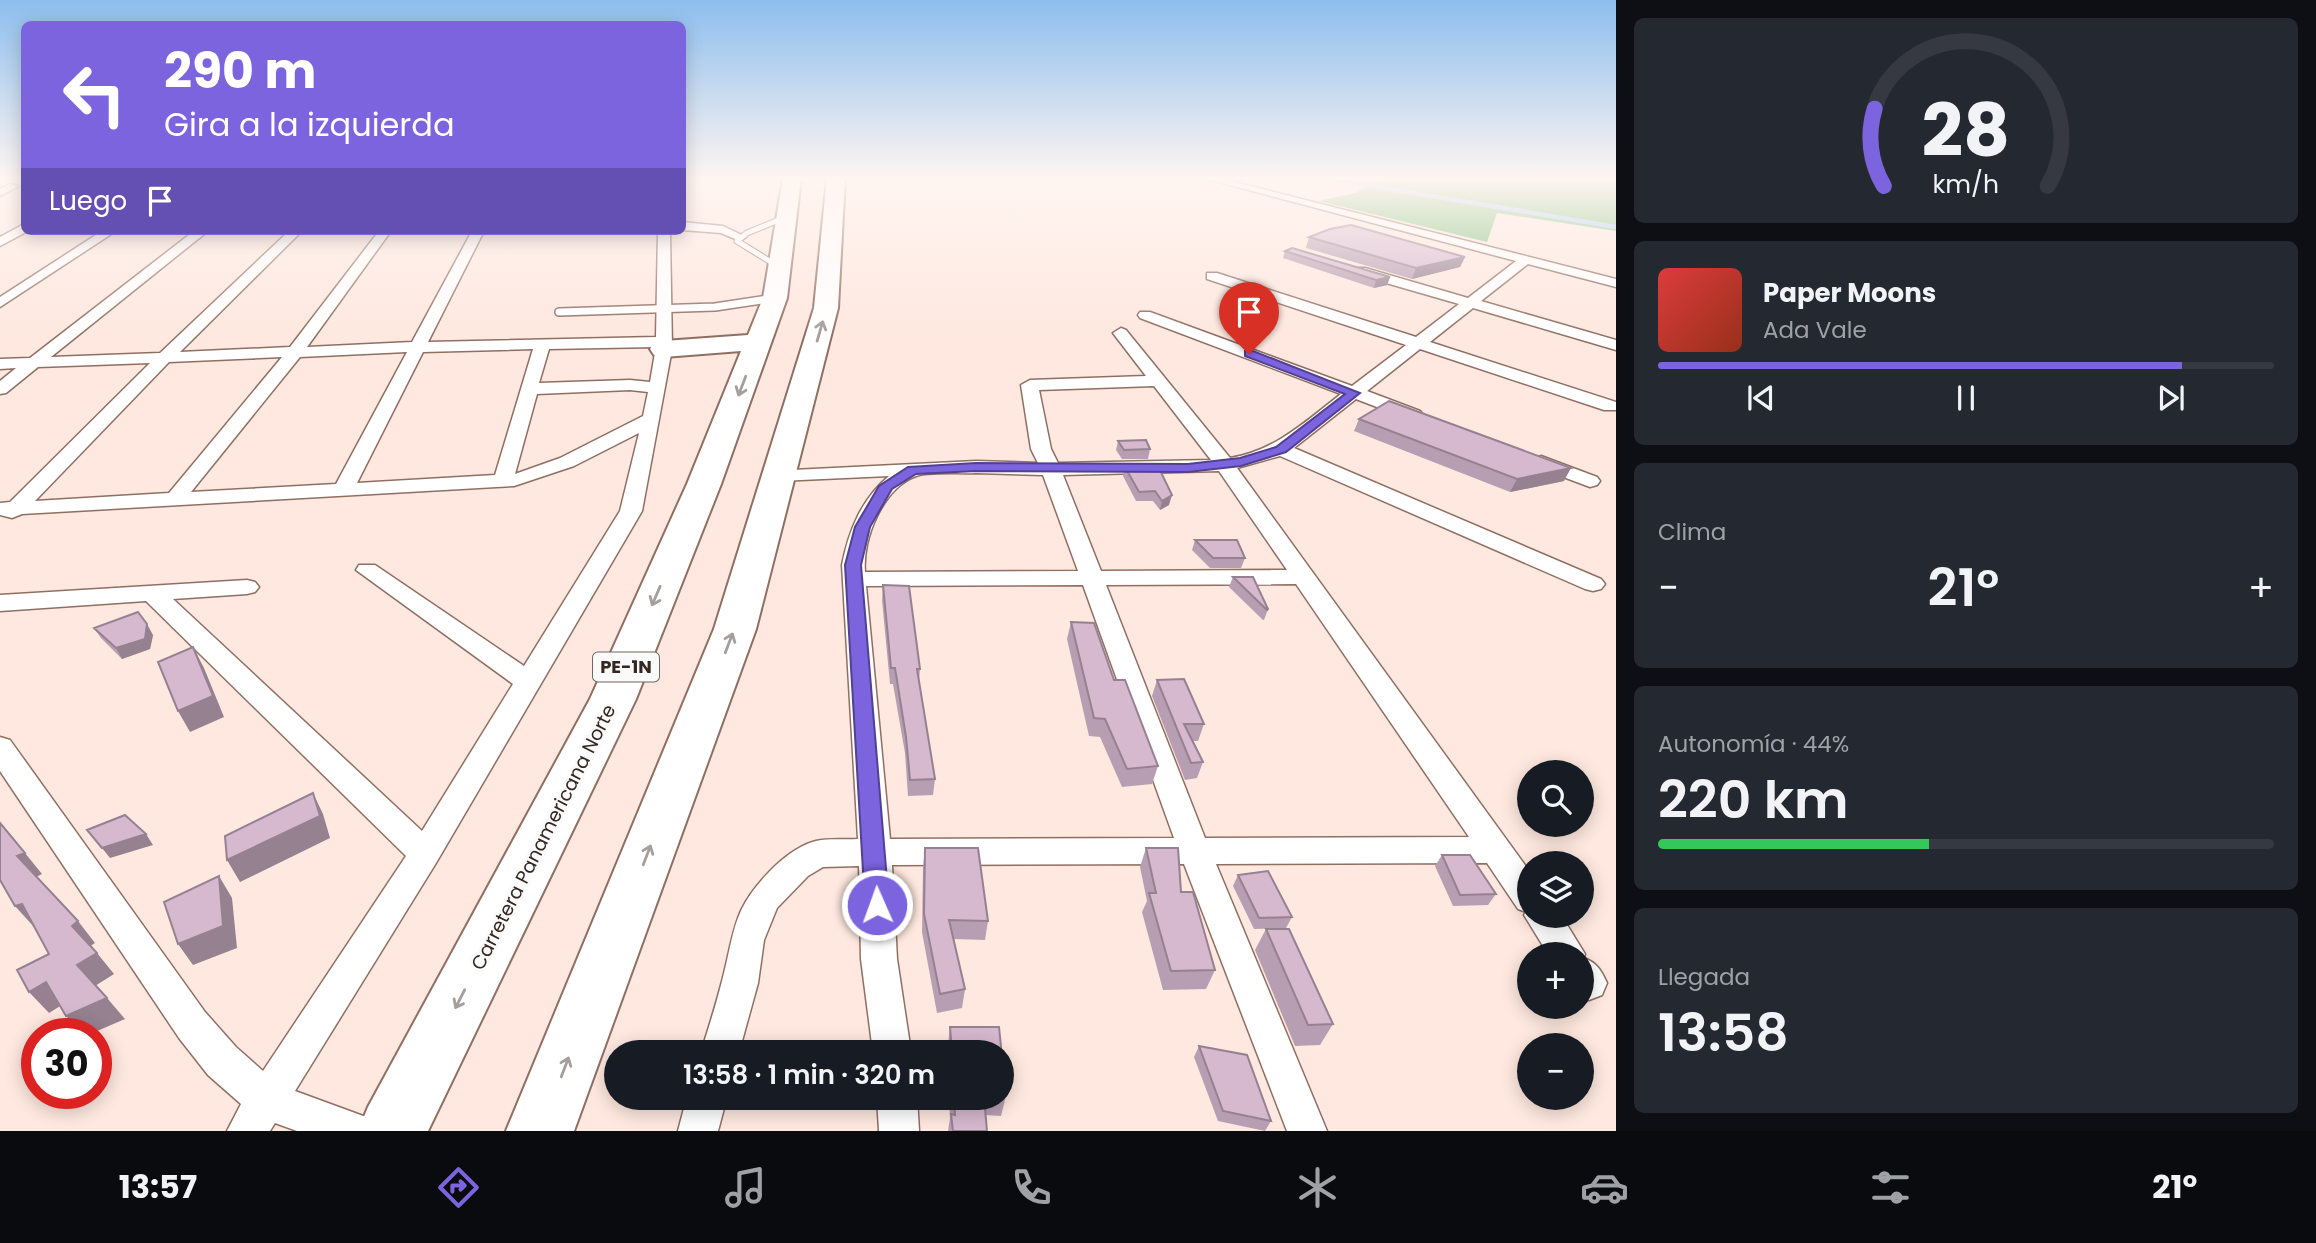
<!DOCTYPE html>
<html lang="es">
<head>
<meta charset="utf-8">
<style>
  :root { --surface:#171b24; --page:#242831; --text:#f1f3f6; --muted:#9ea1a6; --line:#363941; --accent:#7c64df }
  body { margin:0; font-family:Poppins,sans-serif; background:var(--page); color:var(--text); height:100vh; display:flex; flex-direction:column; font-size:26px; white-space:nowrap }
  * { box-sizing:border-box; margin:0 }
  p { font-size:23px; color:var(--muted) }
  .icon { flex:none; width:38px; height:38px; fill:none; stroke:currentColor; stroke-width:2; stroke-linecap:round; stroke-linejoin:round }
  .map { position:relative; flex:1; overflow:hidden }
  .panel { display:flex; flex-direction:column; gap:18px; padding:18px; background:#0d0f14; width:700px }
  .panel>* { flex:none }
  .top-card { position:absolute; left:21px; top:21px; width:665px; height:214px; border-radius:10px; box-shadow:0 4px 18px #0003; background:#7c64df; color:#fff; overflow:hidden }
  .controls { position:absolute; left:1517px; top:760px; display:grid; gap:14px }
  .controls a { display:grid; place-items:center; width:77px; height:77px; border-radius:50%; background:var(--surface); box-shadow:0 4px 18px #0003; font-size:35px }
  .speed { position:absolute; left:21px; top:1018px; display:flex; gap:14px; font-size:35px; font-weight:700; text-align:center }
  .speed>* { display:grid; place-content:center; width:91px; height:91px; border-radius:50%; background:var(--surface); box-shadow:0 4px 18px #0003; line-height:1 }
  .speed .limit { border:10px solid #d22; background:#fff; color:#111 }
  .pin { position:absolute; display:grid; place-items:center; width:60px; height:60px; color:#fff; margin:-72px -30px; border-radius:50% 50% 50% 0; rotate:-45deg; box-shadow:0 0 7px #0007 }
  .pin .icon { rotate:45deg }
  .me { position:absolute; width:77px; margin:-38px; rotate:358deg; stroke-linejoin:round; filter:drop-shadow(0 0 5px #0008) }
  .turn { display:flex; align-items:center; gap:24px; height:147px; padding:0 28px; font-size:32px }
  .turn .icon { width:91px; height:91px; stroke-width:2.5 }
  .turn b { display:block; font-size:49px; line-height:60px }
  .then { display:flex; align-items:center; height:66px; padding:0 28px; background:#0003; gap:14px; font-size:26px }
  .big { font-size:52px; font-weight:600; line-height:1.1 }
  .panel .widget { flex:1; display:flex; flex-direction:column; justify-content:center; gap:10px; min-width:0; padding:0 24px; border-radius:10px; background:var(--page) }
  .panel .dial { align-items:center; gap:0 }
  .dial svg { height:182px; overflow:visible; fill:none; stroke:var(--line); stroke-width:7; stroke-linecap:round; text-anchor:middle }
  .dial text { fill:var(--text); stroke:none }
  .song { display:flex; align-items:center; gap:21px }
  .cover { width:84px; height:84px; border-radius:10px; background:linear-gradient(135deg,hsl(0 70% 55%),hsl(10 70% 35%)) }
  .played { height:7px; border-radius:4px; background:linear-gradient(90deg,var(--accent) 85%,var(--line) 85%) }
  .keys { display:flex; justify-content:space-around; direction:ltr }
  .heat { display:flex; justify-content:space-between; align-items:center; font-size:38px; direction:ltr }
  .charge { height:10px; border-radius:5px; background:linear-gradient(90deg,#34c759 44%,var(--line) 0) }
  .trip { position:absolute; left:604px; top:1040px; width:410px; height:70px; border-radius:35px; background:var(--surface); box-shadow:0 4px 18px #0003; font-weight:600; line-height:70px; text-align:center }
  .tab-bar { display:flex; height:112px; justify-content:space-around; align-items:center; background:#090b0e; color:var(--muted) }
  .tab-bar .icon { width:49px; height:49px }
  .tab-bar .active { color:var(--accent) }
  .tab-bar b { font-size:32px; color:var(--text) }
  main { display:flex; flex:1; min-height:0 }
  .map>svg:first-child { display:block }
  .forest { fill:#78c077 }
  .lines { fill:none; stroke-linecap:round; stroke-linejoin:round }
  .stream { stroke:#a2cdf8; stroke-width:4.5 }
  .service-far1-casing { stroke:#906f63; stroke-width:7 }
  .service-casing { stroke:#906f63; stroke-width:10 }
  .minor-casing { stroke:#906f63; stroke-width:3 }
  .motorway-casing { stroke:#906f63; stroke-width:4 }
  .service-far1 { stroke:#fff; stroke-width:5 }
  .service { stroke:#fff; stroke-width:7 }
  .minor { fill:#fff; fill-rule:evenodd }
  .motorway { fill:#fff; fill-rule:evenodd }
  .wall { fill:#b89eb2 }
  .shaded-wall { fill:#968191 }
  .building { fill:#d6b8cf; stroke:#968191; stroke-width:2 }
  .oneway { stroke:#a49e9c }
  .route { fill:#7c64df; stroke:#514191; stroke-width:2 }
  .labels { text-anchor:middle; stroke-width:6; stroke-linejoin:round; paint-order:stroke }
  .shield { fill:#fafafa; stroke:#6f6663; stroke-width:2 }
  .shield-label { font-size:18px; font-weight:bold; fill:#342722 }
  .street-label { font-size:19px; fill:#342722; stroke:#fafafa }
</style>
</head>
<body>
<main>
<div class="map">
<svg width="1616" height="1131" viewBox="0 0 1616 1131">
  <rect width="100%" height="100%" fill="#fee8df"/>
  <!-- forest -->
  <path class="forest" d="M1384,178H1616V231L1497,213L1487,242L1319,201L1355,193Z"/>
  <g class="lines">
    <!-- stream -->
    <path class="stream" d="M1325,178L1616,227"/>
    <defs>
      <path id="service-far1" d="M779,267L737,241L747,233L786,217"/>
      <path id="service" d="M559,312L715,307L775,298"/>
      <path id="minor" d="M1203,178H1219L1616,279V287L1528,264L1481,301L1616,340V350L1473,308L1430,342L1616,402V410H1604L1420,349L1367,391L1420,411L1423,415L1420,419H1408L1356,399L1294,448L1601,579L1605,584L1601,589L1593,591L1585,589L1280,456L1237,468L1530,872V915H1561L1585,954L1584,958C1597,963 1601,970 1607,983L1602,995L1589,1000L1582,997V954H1548L1524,915L1526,912L1518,909L1487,863L1216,864L1327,1131H1287L1184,864L892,865L897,959L911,1052H873L861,959L859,866L823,867L808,876L777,908L764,940L758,983L739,1052H701C708,1030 715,1008 721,985C736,930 730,910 775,866C786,856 800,845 816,841C829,838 845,840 858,839L842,565C849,530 861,500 889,476L779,481L772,479L769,475L772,471L976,461L1038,463L1031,449L1021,385L1030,380L1146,376L1113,333L1121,328L1126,330L1230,458C1275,451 1306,421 1341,394L1140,318L1138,315L1140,312H1150L1352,386L1406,345L1207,279V273H1217L1416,337L1459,304L1355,274V268H1365L1468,298L1516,261ZM1154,386L1211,460L1058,463L1051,449L1039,390ZM1219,471L1287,570L1101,571L1063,475ZM976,473L1043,475L1078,571L865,572C862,539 883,488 916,476C930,471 960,474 976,473ZM1296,584L1469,837L1205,838L1106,585ZM1083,585L1174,838L890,839L866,586Z
        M10,184L19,186L0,196V189Z
        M682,222L723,226L746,237L740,241L721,233L682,230Z
        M24,224V231H28L0,246V237Z
        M102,231H116L0,307V297Z
        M194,231H208L51,357L160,353L289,231H302L180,352L290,347L379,231H391L307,347L412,342L472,231H484L428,342L656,337L658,231H670L672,349L642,511L436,863L295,1091L366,1117L372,1131H297L275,1123L270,1131H227L241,1104L208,1075L179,1038L0,771V737L10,740L205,1012L236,1047L263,1071L406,856L146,601L0,611V595L247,580L255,582L259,587L255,592L247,594L173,599L422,831L513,684L356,570L359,565H375L524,666L620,511L639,433L574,466L514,486L22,514L12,518L0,515V503L10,502L150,363L38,367L6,393L0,394V381L16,368L0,369V359L30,358ZM656,347L650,382L630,380L539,383L549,349ZM533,349L495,475L357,483L423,352ZM407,352L336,484L191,492L300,357ZM282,357L169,493L35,501L169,362ZM630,390L648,392L643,416L560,458L515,474L537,394Z
        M1541,456L1597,477L1600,481L1597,485L1590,487L1534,466L1531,462Z
        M687,1097H727L718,1131H678Z
        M877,1097H917L919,1131H879Z"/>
      <path id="motorway" d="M783,178H801L787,298L721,484L636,699L428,1131H358L368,1107L590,699L687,484L741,351L664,357L654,355L650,349L654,343L664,341L748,335L763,298Z
        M827,178H845L838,308L756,629L574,1131H506L714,629L814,308Z"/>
    </defs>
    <!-- service-far1 casing -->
    <use href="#service-far1" class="service-far1-casing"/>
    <!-- service casing -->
    <use href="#service" class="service-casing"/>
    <!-- minor casing -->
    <use href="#minor" class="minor-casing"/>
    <!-- motorway casing -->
    <use href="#motorway" class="motorway-casing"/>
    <!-- service-far1 -->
    <use href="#service-far1" class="service-far1"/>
    <!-- service -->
    <use href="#service" class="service"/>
    <!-- minor -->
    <use href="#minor" class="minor"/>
    <!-- motorway -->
    <use href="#motorway" class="motorway"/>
  </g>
  <!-- wall -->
  <path class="wall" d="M1309,237L1465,257L1460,267L1412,279L1306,248Z
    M1285,251L1390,277L1387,285L1374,288L1283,258Z
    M1359,419L1564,481L1510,492L1354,431Z
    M1118,441L1150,449L1148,459H1122L1116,450Z
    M1158,466L1169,505L1160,510L1153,501H1136L1123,476L1125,467Z
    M1195,540L1245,558L1241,568H1210L1192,550Z
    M1233,577L1268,609L1264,620H1263L1229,587Z
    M883,585L920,669L919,680L935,779L933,795L908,796L905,753L893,684H890L882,600Z
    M1071,622L1114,680L1158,766L1152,784L1122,787L1100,737L1089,736L1067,639Z
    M94,628L153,635L150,649L122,659L101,638Z
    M1157,680L1204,724L1198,741H1193L1203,762L1197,778L1185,780L1152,696Z
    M925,848L988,921L985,940L954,939L965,989L962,1008L937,1013L922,932L923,868Z
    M1146,848L1181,892L1215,970L1206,989L1163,990L1142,912L1147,901L1140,867Z
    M1442,855L1496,894L1488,905L1453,906L1435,866Z
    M1238,875L1292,917L1286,928L1254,929L1233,886Z
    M1266,929L1333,1024L1320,1045L1295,1046L1255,950Z
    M950,1027H999L1006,1096L1001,1116L985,1115L987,1131H948L950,1118L949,1097H1001V1052H947Z
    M1199,1046L1271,1121L1265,1131L1218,1121L1194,1057Z"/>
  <!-- shaded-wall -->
  <path class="shaded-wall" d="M1465,257L1460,267L1412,279L1416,268Z
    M1390,277L1387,285L1374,288L1376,280Z
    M1571,468L1564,481L1510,492L1517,479Z
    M1172,495L1169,505L1160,510L1162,501Z
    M147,624L153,635L150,649L122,659L116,648Z
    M193,647L204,668L224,717L190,732L178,711Z
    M313,793L323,814L330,838L240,882L227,860Z
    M146,834L153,845L110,858L102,848Z
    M25,853L42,874L34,878L17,856Z
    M219,876L232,898L237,948L193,965L178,944Z
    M22,904L40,925L34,927L15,906Z
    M78,921L95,943L89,947L72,926Z
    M97,953L114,974L95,986L77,965Z
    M46,982L65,1003L49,1013L29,992Z
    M107,998L125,1019L90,1034H82L66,1016Z"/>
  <!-- building -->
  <path class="building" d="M1351,225L1465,257L1416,268L1309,237L1330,229Z
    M1292,248L1390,277L1376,280L1285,251Z
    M1389,401L1571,468L1517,479L1359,419Z
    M1146,440L1150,449L1124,450L1118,441Z
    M1158,466L1172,495L1162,501L1155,491L1139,492L1125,467Z
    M1195,540H1237L1245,558H1213Z
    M1233,577H1253L1268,609L1267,610Z
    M883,585L909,586L920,669H917L935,779L910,780L906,737L895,668H891Z
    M138,612L147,624L145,639L116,648L94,628Z
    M1071,622L1094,623L1114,680H1125L1158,766L1127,769L1105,719L1094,718Z
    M193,647L213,696L178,711L158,662Z
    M1184,679L1204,724H1184L1203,762L1191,763L1157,680Z
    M313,793L320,816L227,860L225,836Z
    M125,815L146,834L102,848L87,830Z
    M0,823L25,853L17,856L78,921L72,926L97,953L77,965L107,998L66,1016L46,982L29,992L17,970L49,954L22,904L15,906L0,880Z
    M925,848H978L988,921L949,920L965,989L940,994L924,914Z
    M1146,848H1178L1181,892H1193L1215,970L1171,971L1149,893H1156Z
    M1442,855H1470L1496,894L1460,895Z
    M1268,871L1292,917L1259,918L1238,875Z
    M219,876L223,926L178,944L164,902Z
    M1266,929H1289L1333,1024L1308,1025Z
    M950,1027H999L1006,1096H1001V1052H952Z
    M1199,1046L1247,1055L1271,1121L1223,1111Z
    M954,1097H984L987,1131H953L951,1114L955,1115Z"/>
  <!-- one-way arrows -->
  <defs><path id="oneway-shaft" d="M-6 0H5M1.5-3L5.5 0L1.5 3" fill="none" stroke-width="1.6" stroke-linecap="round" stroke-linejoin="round" transform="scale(1.75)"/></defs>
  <g class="oneway">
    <use href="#oneway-shaft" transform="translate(820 331) rotate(-74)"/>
    <use href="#oneway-shaft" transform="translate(742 386) rotate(111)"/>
    <use href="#oneway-shaft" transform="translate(656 596) rotate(113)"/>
    <use href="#oneway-shaft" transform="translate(729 643) rotate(-69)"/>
    <use href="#oneway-shaft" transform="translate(647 855) rotate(-69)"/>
    <use href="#oneway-shaft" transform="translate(460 999) rotate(117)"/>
    <use href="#oneway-shaft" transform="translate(565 1067) rotate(-69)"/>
  </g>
  <!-- sky -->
  <linearGradient id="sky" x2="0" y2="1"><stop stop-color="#8cbeee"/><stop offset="0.53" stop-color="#fff5f1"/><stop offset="1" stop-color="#fff5f1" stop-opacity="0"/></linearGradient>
  <rect width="1616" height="336" fill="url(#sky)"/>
  <!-- route -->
  <path class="route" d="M1245,351H1253L1360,393L1286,452L1241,466L1188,472L976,471L916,474L892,489L870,527L861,565L889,905L885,912L877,915L869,912L865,905L845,565L855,527L879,486L908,467L976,463L1188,464L1240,458L1276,447L1345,394L1245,356Z"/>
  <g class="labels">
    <!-- shield labels -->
    <rect class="shield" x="593" y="652.5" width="66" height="29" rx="5"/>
    <g class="shield-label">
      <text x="626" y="673">PE-1N</text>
    </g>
    <!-- street labels -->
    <g class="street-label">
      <text transform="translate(543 837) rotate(-63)" y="7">Carretera Panamericana Norte</text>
    </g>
  </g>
</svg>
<div class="controls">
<a><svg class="icon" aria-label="search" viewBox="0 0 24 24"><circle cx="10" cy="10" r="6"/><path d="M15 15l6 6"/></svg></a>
<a><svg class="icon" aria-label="layers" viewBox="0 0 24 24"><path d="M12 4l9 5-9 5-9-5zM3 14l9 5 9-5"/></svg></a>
<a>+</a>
<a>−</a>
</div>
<div class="speed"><div class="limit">30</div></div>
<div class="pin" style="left:1249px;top:354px;background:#d93025"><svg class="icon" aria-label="arrive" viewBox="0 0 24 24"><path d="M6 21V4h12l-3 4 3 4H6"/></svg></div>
<svg class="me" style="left:877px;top:905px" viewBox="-20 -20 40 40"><circle r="17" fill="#7c64df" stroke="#fff" stroke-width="3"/><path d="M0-11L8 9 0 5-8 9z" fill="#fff"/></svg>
<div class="trip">13:58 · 1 min · 320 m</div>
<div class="top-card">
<div class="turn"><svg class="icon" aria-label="left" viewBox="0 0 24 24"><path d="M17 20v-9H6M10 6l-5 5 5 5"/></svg><div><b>290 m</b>Gira a la izquierda</div></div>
<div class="then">Luego<svg class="icon" aria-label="arrive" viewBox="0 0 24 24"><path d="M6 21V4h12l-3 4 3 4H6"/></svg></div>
</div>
</div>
<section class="panel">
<div class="widget dial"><svg viewBox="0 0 100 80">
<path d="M14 69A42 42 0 1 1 86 69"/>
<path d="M14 69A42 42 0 0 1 10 35" stroke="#7c64df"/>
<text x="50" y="56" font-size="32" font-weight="700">28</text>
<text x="50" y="72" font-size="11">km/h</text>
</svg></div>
<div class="widget">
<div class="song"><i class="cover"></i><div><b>Paper Moons</b><p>Ada Vale</p></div></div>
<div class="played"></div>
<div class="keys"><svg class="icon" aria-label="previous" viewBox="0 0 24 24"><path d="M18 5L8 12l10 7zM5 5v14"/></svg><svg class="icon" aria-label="pause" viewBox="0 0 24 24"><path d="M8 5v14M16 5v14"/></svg><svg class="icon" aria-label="next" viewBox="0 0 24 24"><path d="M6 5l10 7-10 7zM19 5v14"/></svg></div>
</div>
<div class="widget"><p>Clima</p>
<div class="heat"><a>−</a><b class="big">21°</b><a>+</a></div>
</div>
<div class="widget"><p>Autonomía · 44%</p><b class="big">220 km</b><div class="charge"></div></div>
<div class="widget"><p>Llegada</p><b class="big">13:58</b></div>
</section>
</main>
<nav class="tab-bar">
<b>13:57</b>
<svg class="icon active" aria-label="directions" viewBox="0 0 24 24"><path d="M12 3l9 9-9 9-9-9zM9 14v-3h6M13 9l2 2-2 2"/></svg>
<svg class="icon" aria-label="music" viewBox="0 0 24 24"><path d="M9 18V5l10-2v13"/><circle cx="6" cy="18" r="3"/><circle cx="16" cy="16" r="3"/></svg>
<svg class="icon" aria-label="phone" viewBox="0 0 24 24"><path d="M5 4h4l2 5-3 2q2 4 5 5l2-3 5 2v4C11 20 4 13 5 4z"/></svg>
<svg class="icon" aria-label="climate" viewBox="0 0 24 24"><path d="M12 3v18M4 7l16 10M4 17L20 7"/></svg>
<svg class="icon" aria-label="car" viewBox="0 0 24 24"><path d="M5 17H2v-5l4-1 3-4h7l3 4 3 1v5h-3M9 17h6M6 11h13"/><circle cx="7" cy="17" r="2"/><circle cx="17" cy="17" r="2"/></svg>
<svg class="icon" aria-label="filters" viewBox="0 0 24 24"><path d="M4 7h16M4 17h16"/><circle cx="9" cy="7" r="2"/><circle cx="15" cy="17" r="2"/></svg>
<b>21°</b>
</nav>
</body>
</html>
